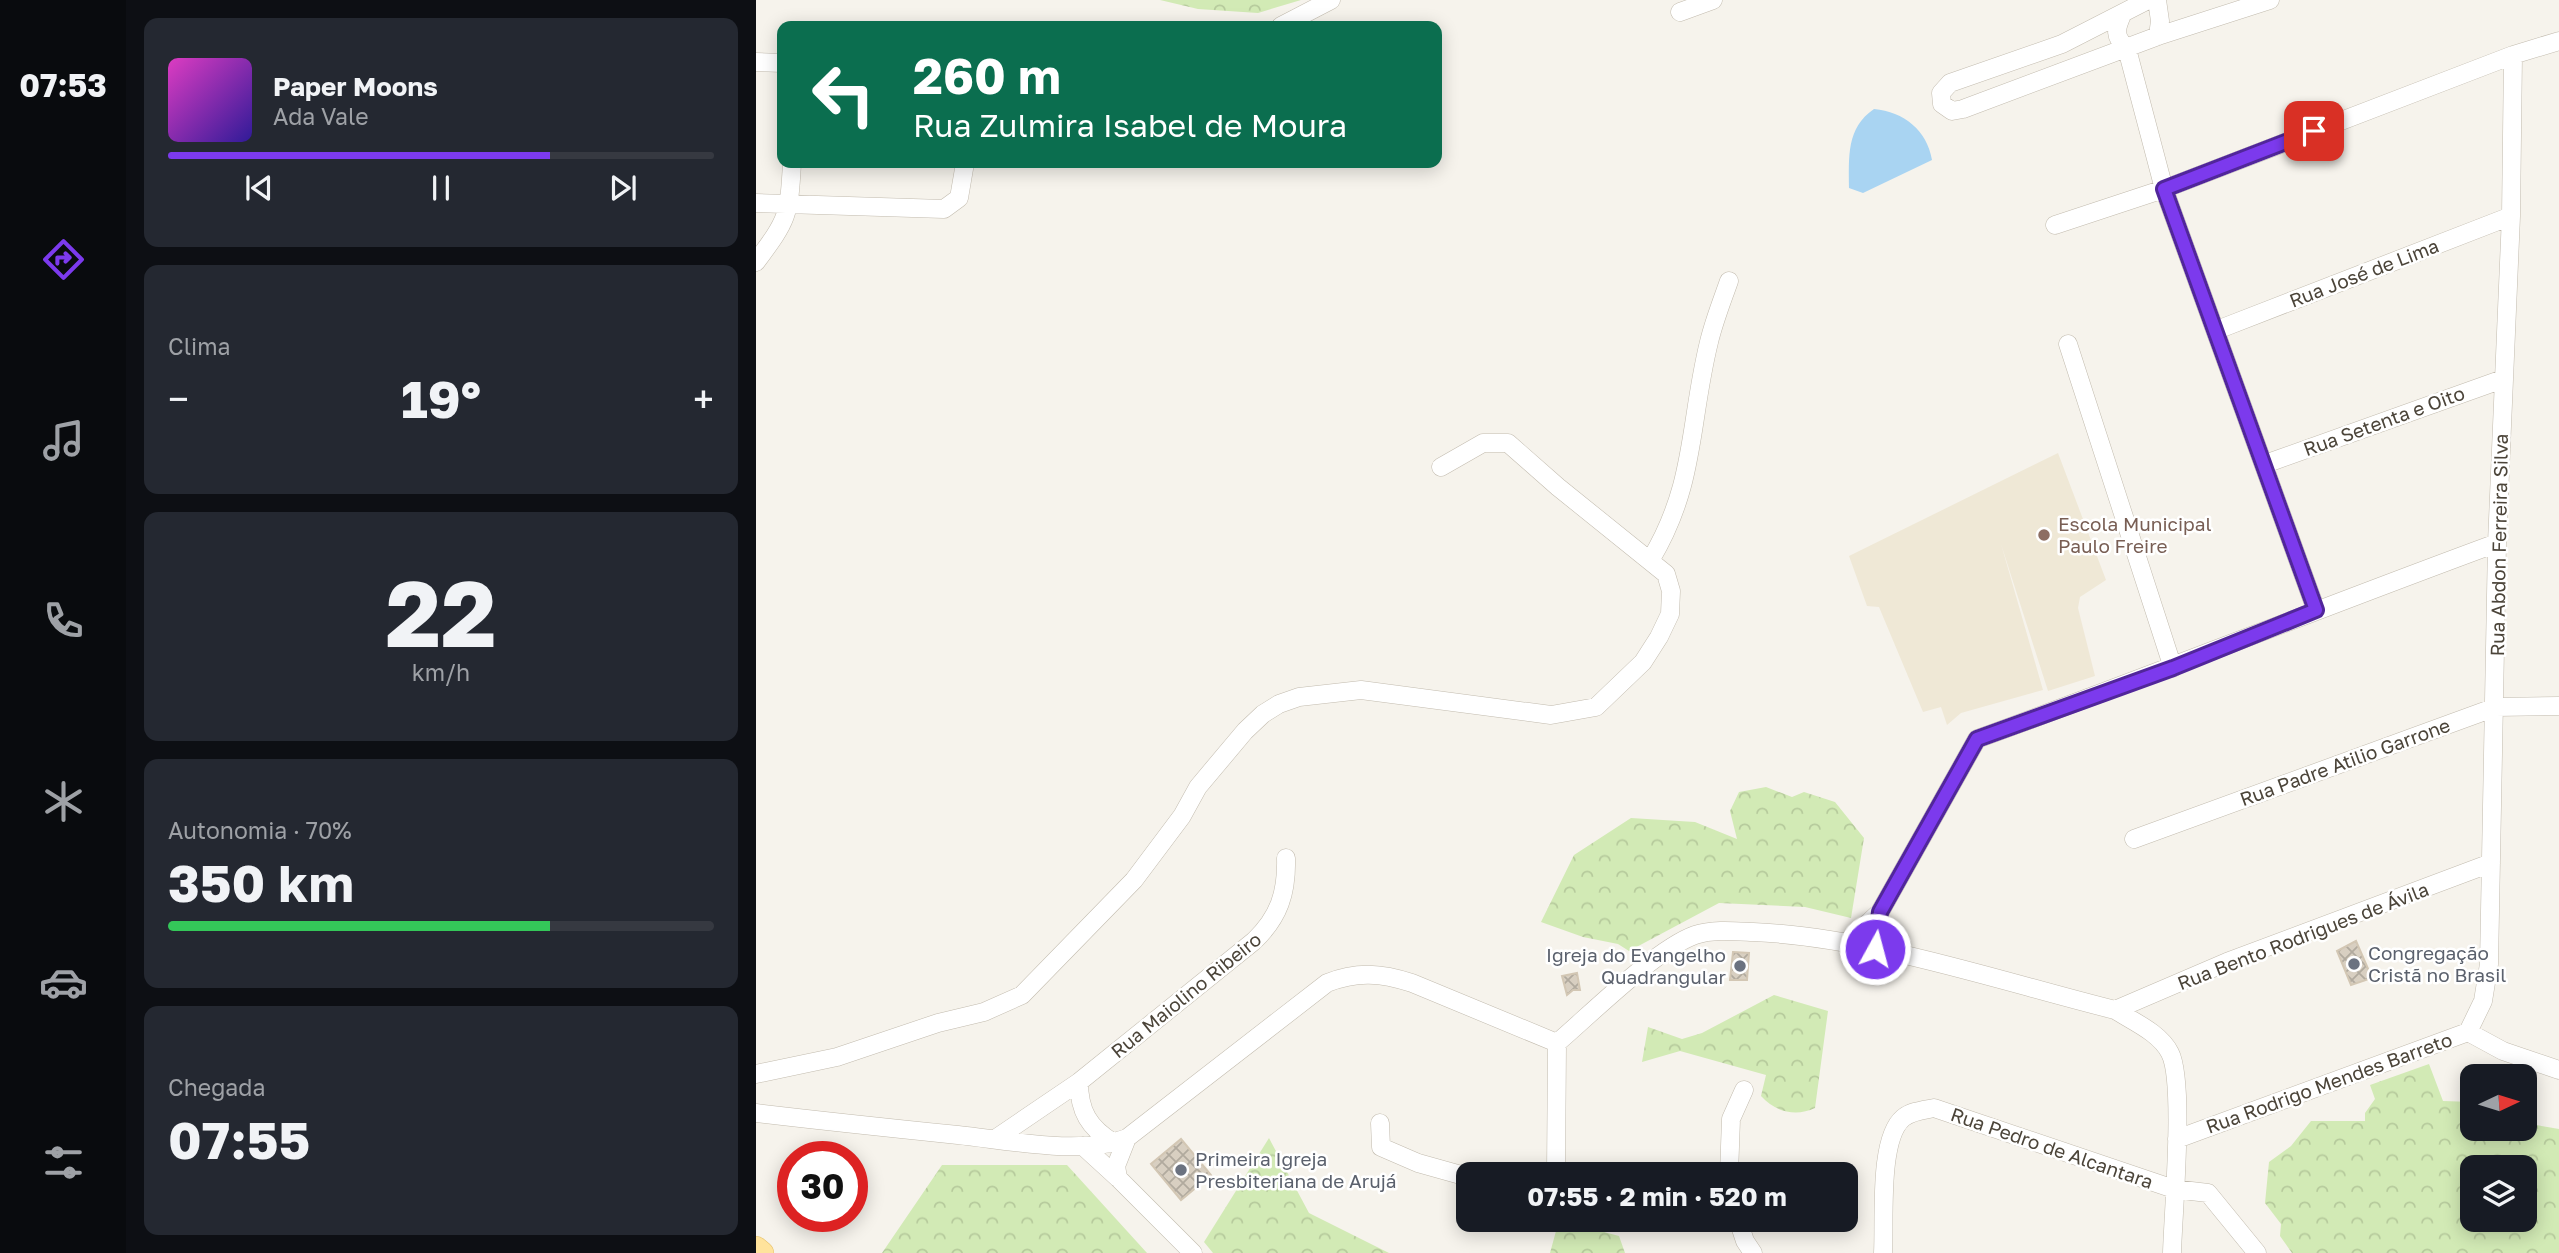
<!DOCTYPE html>
<html lang="pt">
<head>
<meta charset="utf-8">
<style>
  :root { --surface:#171b24; --page:#242831; --text:#f1f3f6; --muted:#9ea1a6; --line:#363941; --accent:#7c3aed }
  body { margin:0; font-family:"Golos Text",sans-serif; background:var(--page); color:var(--text); height:100vh; display:flex; flex-direction:column; font-size:26px; white-space:nowrap }
  * { box-sizing:border-box; margin:0 }
  p { font-size:23px; color:var(--muted) }
  .icon { flex:none; width:38px; height:38px; fill:none; stroke:currentColor; stroke-width:2; stroke-linecap:round; stroke-linejoin:round }
  .map { position:relative; flex:1; overflow:hidden }
  .side { display:flex; flex-direction:column; gap:18px; padding:18px; background:#0d0f14; width:630px }
  .side>* { flex:none }
  .banner { position:absolute; left:21px; top:21px; width:665px; height:147px; border-radius:14px; box-shadow:0 4px 18px #0003; background:#0b6e4f; color:#fff; overflow:hidden }
  .needle { width:46px; rotate:86deg }
  .controls { position:absolute; left:1704px; top:1064px; display:grid; gap:14px }
  .controls a { display:grid; place-items:center; width:77px; height:77px; border-radius:14px; background:var(--surface); box-shadow:0 4px 18px #0003; font-size:35px }
  .speed { position:absolute; left:21px; top:1141px; display:flex; gap:14px; font-size:35px; font-weight:700; text-align:center }
  .speed>* { display:grid; place-content:center; width:91px; height:91px; border-radius:50%; background:var(--surface); box-shadow:0 4px 18px #0003; line-height:1 }
  .speed .limit { border:10px solid #d22; background:#fff; color:#111 }
  .pin { position:absolute; display:grid; place-items:center; width:60px; height:60px; color:#fff; margin:-30px; border-radius:14px; box-shadow:0 4px 10px #0006 }
  .me { position:absolute; width:77px; margin:-38px; rotate:7deg; stroke-linejoin:round; filter:drop-shadow(0 0 5px #0008) }
  .turn { display:flex; align-items:center; gap:24px; height:147px; padding:0 21px; font-size:32px }
  .turn .icon { width:91px; height:91px; stroke-width:2.5 }
  .turn b { display:block; font-size:49px; line-height:60px }
  .big { font-size:52px; font-weight:700; line-height:1.1 }
  .side .card { flex:1; display:flex; flex-direction:column; justify-content:center; gap:10px; min-width:0; padding:0 24px; border-radius:14px; background:var(--page) }
  .side .dial { align-items:center; gap:0 }
  .dial b { font-size:91px; line-height:1 }
  .song { display:flex; align-items:center; gap:21px }
  .cover { width:84px; height:84px; border-radius:10px; background:linear-gradient(135deg,hsl(310 70% 55%),hsl(250 70% 35%)) }
  .played { height:7px; border-radius:4px; background:linear-gradient(90deg,var(--accent) 70%,var(--line) 70%) }
  .keys { display:flex; justify-content:space-around; direction:ltr }
  .heat { display:flex; justify-content:space-between; align-items:center; font-size:38px; direction:ltr }
  .charge { height:10px; border-radius:5px; background:linear-gradient(90deg,#34c759 70%,var(--line) 0) }
  .trip { position:absolute; left:700px; top:1162px; width:402px; height:70px; border-radius:14px; background:var(--surface); box-shadow:0 4px 18px #0003; font-weight:700; line-height:70px; text-align:center }
  main { display:flex; flex:1; min-height:0 }
  .tabs { display:flex; flex-direction:column; width:126px; justify-content:space-around; align-items:center; background:#090b0e; color:var(--muted) }
  .tabs .icon { width:49px; height:49px }
  .tabs .active { color:var(--accent) }
  .tabs b { font-size:32px; color:var(--text) }
  .map>svg:first-child { display:block }
  .education { fill:#efe8d6 }
  .forest { fill:url(#forest-crowns); fill-rule:evenodd }
  .water { fill:#a9d4f2 }
  .building { fill:url(#building-cross-hatch); stroke:#d3c7b4; stroke-width:2 }
  .lines { fill:none; stroke-linecap:round; stroke-linejoin:round }
  .minor-casing { stroke:#c2bbae; stroke-width:19 }
  .major-casing { stroke:#e6c16a; stroke-width:24 }
  .minor { stroke:#fff; stroke-width:18 }
  .major { stroke:#ffe39c; stroke-width:23 }
  .route-casing { stroke:#51269a; stroke-width:18 }
  .route { stroke:#7c3aed; stroke-width:12 }
  .education-dot { fill:#8d6e63; stroke:#fff; stroke-width:2.5 }
  .worship-dot { fill:#6b7280; stroke:#fff; stroke-width:2.5 }
  .labels { text-anchor:middle; stroke-width:5; stroke-linejoin:round; paint-order:stroke }
  .street-label { font-size:19px; fill:#4b4439; stroke:#fff }
  .education-label { font-size:19px; fill:#785e54; stroke:#fff; text-anchor:start }
  .worship-label { font-size:19px; fill:#5b616d; stroke:#fff; text-anchor:start }
</style>
</head>
<body>
<main>
<nav class="tabs">
<b>07:53</b>
<svg class="icon active" aria-label="directions" viewBox="0 0 24 24"><path d="M12 3l9 9-9 9-9-9zM9 14v-3h6M13 9l2 2-2 2"/></svg>
<svg class="icon" aria-label="music" viewBox="0 0 24 24"><path d="M9 18V5l10-2v13"/><circle cx="6" cy="18" r="3"/><circle cx="16" cy="16" r="3"/></svg>
<svg class="icon" aria-label="phone" viewBox="0 0 24 24"><path d="M5 4h4l2 5-3 2q2 4 5 5l2-3 5 2v4C11 20 4 13 5 4z"/></svg>
<svg class="icon" aria-label="climate" viewBox="0 0 24 24"><path d="M12 3v18M4 7l16 10M4 17L20 7"/></svg>
<svg class="icon" aria-label="car" viewBox="0 0 24 24"><path d="M5 17H2v-5l4-1 3-4h7l3 4 3 1v5h-3M9 17h6M6 11h13"/><circle cx="7" cy="17" r="2"/><circle cx="17" cy="17" r="2"/></svg>
<svg class="icon" aria-label="filters" viewBox="0 0 24 24"><path d="M4 7h16M4 17h16"/><circle cx="9" cy="7" r="2"/><circle cx="15" cy="17" r="2"/></svg>
</nav>
<section class="side">
<div class="card">
<div class="song"><i class="cover"></i><div><b>Paper Moons</b><p>Ada Vale</p></div></div>
<div class="played"></div>
<div class="keys"><svg class="icon" aria-label="previous" viewBox="0 0 24 24"><path d="M18 5L8 12l10 7zM5 5v14"/></svg><svg class="icon" aria-label="pause" viewBox="0 0 24 24"><path d="M8 5v14M16 5v14"/></svg><svg class="icon" aria-label="next" viewBox="0 0 24 24"><path d="M6 5l10 7-10 7zM19 5v14"/></svg></div>
</div>
<div class="card"><p>Clima</p>
<div class="heat"><a>−</a><b class="big">19°</b><a>+</a></div>
</div>
<div class="card dial"><b>22</b><p>km/h</p></div>
<div class="card"><p>Autonomia · 70%</p><b class="big">350 km</b><div class="charge"></div></div>
<div class="card"><p>Chegada</p><b class="big">07:55</b></div>
</section>
<div class="map">
<svg width="1803" height="1253" viewBox="0 0 1803 1253">
  <defs>
    <pattern id="forest-crowns" width="20" height="18" patternUnits="userSpaceOnUse" patternTransform="scale(1.75)"><rect width="20" height="18" fill="#d2eab5"/><path d="M2 6a3 3 0 1 1 6 0M12 15a3 3 0 1 1 6 0" fill="none" stroke="#b6ca9c"/></pattern>
    <pattern id="building-cross-hatch" width="8" height="8" patternUnits="userSpaceOnUse" patternTransform="scale(1.75)"><rect width="8" height="8" fill="#d8cfc1"/><path d="M0 0l8 8M0 8l8-8" fill="none" stroke="#b1aa9e"/></pattern>
  </defs>
  <rect width="100%" height="100%" fill="#f6f3ec"/>
  <!-- education -->
  <path class="education" d="M1302,453L1350,580L1324,597L1322,608L1339,676L1292,691L1245,544L1287,690L1205,713L1191,725L1185,707L1167,712L1123,607L1111,606L1093,556Z"/>
  <!-- forest -->
  <path class="forest" d="M404,0H545L502,13L442,9Z
    M1010,787L1036,797L1048,792L1079,802L1108,838L1095,918L1049,907L963,903L873,951L862,944L827,937L785,922L818,855L875,818L939,822L981,839L974,811L983,792Z
    M1018,995L1072,1011L1059,1108C1040,1117 1019,1112 1005,1096L1010,1075L924,1051L886,1062L892,1027L926,1039L946,1033Z
    M1673,1064L1687,1101L1717,1102V1129H1769V1123L1803,1129V1253H1536L1524,1236L1525,1224L1509,1203L1513,1162L1535,1146L1555,1121H1609V1113L1619,1099L1614,1085ZM1769,1167V1220H1717V1167Z
    M513,1138L553,1213L633,1253H457L448,1242Z
    M186,1165H311L391,1253H126Z
    M803,1220L863,1236L869,1253H794Z"/>
  <!-- water -->
  <path class="water" d="M1118,109C1148,112 1171,130 1176,160L1107,193L1093,188C1093,157 1090,128 1118,109Z"/>
  <!-- building -->
  <path class="building" d="M1600,941L1616,978L1595,985L1581,951Z
    M977,952L993,953L991,980H974Z
    M821,973L824,990H817L811,995L806,976Z
    M425,1139L455,1175L425,1200L395,1164Z"/>
  <g class="lines">
    <defs>
      <path id="minor" d="M1392,0L1306,44L1194,83L1185,93L1186,104L1196,111L1207,109L1402,36L1514,0
        M1401,0L1404,21L1402,36
        M924,12L957,0
        M1367,13C1359,30 1358,36 1371,49L1408,189L1560,610
        M525,26L575,0
        M0,62L26,63
        M0,203L188,209L203,198L209,163
        M1299,225L1408,189L1757,55L1803,41
        M0,262C32,219 33,216 36,163
        M1461,330L1755,216
        M1312,344L1417,668
        M1509,464L1747,379
        M895,559C940,484 933,423 953,342C958,321 966,301 973,281
        M1378,839L1740,707L1803,706
        M1124,912L1221,739C1395,676 1567,607 1741,543
        M1089,944L1124,912L1119,949
        M1359,1010L1471,962L1735,863
        M1712,1032L1727,1001L1733,964L1741,543L1755,216L1757,55
        M801,1043C835,1014 900,949 939,935C956,929 978,931 997,932C1115,937 1243,981 1359,1010C1378,1022 1404,1033 1414,1053C1429,1082 1417,1214 1416,1253
        M0,1074L81,1057L182,1023L228,1012L266,995L378,880L426,816L442,787L489,731L507,714L523,704L543,697L605,690L795,715L840,707L887,662L903,637L914,614L915,591L910,574L802,487L752,443H727L685,467
        M323,1082C323,1111 333,1128 358,1143
        M0,1113C67,1121 134,1128 202,1135C251,1140 324,1156 371,1138L571,983C601,971 625,973 656,983L801,1043
        M624,1123L625,1147L662,1163L712,1177
        M239,1139L323,1082L498,941C523,917 531,893 530,858
        M1421,1139L1712,1032L1747,1051L1803,1070
        M327,1146L362,1178L360,1166L371,1138
        M800,1174L801,1043
        M973,1174L975,1119L988,1090
        M362,1178L437,1253
        M982,1220L989,1241L997,1253
        M1127,1253C1129,1221 1122,1139 1147,1118C1155,1111 1168,1110 1178,1108L1418,1189L1452,1193L1501,1253"/>
      <path id="major" d="M0,1248L6,1253"/>
    </defs>
    <!-- minor casing -->
    <use href="#minor" class="minor-casing"/>
    <!-- major casing -->
    <use href="#major" class="major-casing"/>
    <!-- minor -->
    <use href="#minor" class="minor"/>
    <!-- major -->
    <use href="#major" class="major"/>
  </g>
  <g class="lines">
    <defs>
      <path id="route" d="M1119,949L1124,912L1221,739L1417,668L1560,610L1408,189L1558,131"/>
    </defs>
    <!-- route casing -->
    <use href="#route" class="route-casing"/>
    <!-- route -->
    <use href="#route" class="route"/>
  </g>
  <!-- markers -->
  <circle class="education-dot" cx="1288" cy="535" r="7"/>
  <g class="worship-dot">
    <circle cx="1598" cy="964" r="7"/>
    <circle cx="984" cy="966" r="7"/>
    <circle cx="425" cy="1170" r="7"/>
  </g>
  <g class="labels">
    <!-- street labels -->
    <g class="street-label">
      <text transform="translate(1608 273) rotate(-21)" y="7">Rua José de Lima</text>
      <text transform="translate(1628 421) rotate(-20)" y="7">Rua Setenta e Oito</text>
      <text transform="translate(1743 545) rotate(-89)" y="7">Rua Abdon Ferreira Silva</text>
      <text transform="translate(1589 762) rotate(-20)" y="7">Rua Padre Atilio Garrone</text>
      <text transform="translate(1547 936) rotate(-21)" y="7">Rua Bento Rodrigues de Ávila</text>
      <text transform="translate(430 995) rotate(-39)" y="7">Rua Maiolino Ribeiro</text>
      <text transform="translate(1573 1083) rotate(-20)" y="7">Rua Rodrigo Mendes Barreto</text>
      <text transform="translate(1296 1148) rotate(19)" y="7">Rua Pedro de Alcantara</text>
    </g>
    <!-- education labels -->
    <g class="education-label">
      <text x="1302" y="531">Escola Municipal<tspan x="1302" dy="22">Paulo Freire</tspan></text>
    </g>
    <!-- worship labels -->
    <g class="worship-label">
      <text x="1612" y="960">Congregação<tspan x="1612" dy="22">Cristã no Brasil</tspan></text>
      <text x="970" y="962" text-anchor="end">Igreja do Evangelho<tspan x="970" dy="22">Quadrangular</tspan></text>
      <text x="439" y="1166">Primeira Igreja<tspan x="439" dy="22">Presbiteriana de Arujá</tspan></text>
    </g>
  </g>
</svg>
<div class="controls">
<a><svg class="needle" viewBox="-14 -14 28 28"><path d="M0-13l5 13h-10z" fill="#e53935"/><path d="M0 13l5-13h-10z" fill="#9ea1a6"/></svg></a>
<a><svg class="icon" aria-label="layers" viewBox="0 0 24 24"><path d="M12 4l9 5-9 5-9-5zM3 14l9 5 9-5"/></svg></a>
</div>
<div class="speed"><div class="limit">30</div></div>
<div class="pin" style="left:1558px;top:131px;background:#d93025"><svg class="icon" aria-label="arrive" viewBox="0 0 24 24"><path d="M6 21V4h12l-3 4 3 4H6"/></svg></div>
<svg class="me" style="left:1119px;top:949px" viewBox="-20 -20 40 40"><circle r="17" fill="#7c3aed" stroke="#fff" stroke-width="3"/><path d="M0-11L8 9 0 5-8 9z" fill="#fff"/></svg>
<div class="trip">07:55 · 2 min · 520 m</div>
<div class="banner">
<div class="turn"><svg class="icon" aria-label="left" viewBox="0 0 24 24"><path d="M17 20v-9H6M10 6l-5 5 5 5"/></svg><div><b>260 m</b>Rua Zulmira Isabel de Moura</div></div>
</div>
</div>
</main>
</body>
</html>
